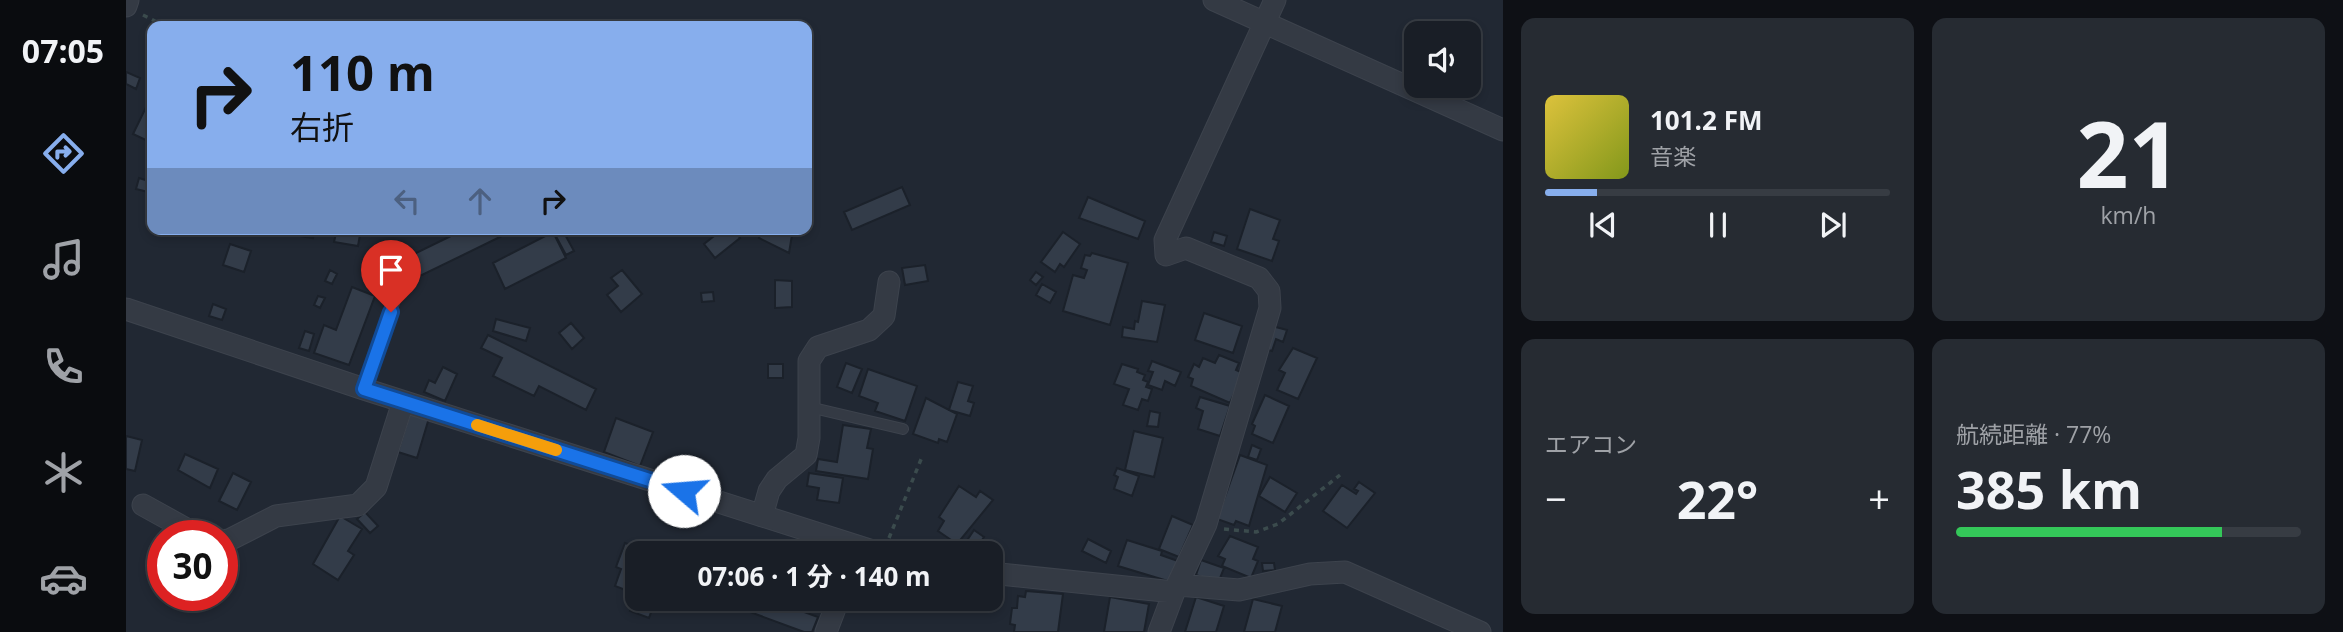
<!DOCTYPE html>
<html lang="ja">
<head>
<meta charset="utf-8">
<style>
  :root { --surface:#191e26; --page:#262b32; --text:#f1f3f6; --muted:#9fa2a7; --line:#373c43; --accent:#87aeed }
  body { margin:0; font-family:"Open Sans","Noto Sans JP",sans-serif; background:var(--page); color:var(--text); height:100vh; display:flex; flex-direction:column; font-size:26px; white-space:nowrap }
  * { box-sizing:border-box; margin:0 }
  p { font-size:23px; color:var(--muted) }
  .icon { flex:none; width:38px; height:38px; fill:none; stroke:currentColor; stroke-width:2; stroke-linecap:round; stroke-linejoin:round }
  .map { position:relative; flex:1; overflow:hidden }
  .panel { display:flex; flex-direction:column; gap:18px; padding:18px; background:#0e1015; width:840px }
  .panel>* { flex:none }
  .top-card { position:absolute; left:21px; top:21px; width:665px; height:214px; border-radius:14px; box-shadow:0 4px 10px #0003,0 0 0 2px var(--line); background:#87aeed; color:#111; overflow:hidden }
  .tools { position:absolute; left:1278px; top:21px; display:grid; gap:14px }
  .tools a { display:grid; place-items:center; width:77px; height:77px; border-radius:14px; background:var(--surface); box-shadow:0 4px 10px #0003,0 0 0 2px var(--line); font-size:35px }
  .speed { position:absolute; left:21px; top:520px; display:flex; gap:14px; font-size:35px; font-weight:700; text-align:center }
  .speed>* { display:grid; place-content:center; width:91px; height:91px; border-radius:50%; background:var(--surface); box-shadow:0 4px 10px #0003,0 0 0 2px var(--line); line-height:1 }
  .speed .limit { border:10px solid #d22; background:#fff; color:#111 }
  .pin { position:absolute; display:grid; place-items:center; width:60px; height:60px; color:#fff; margin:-72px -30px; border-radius:50% 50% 50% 0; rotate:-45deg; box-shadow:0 0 7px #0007 }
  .pin .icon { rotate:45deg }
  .me { position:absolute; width:77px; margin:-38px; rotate:288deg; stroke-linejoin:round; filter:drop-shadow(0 0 5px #0008) }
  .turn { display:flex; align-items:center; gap:24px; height:147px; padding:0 28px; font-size:32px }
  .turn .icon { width:91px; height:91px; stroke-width:2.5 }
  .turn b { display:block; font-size:49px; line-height:60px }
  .lanes { display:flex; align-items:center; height:66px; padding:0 28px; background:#0003; justify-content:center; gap:35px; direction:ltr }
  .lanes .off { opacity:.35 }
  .big { font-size:52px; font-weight:700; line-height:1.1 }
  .panel .widget { flex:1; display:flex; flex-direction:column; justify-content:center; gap:10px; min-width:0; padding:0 24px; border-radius:14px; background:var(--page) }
  .panel .dial { align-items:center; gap:0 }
  .dial b { font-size:91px; line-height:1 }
  .song { display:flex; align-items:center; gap:21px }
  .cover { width:84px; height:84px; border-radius:10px; background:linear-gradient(135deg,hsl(50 70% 55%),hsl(70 70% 35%)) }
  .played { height:7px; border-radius:4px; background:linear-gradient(90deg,var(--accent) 15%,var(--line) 15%) }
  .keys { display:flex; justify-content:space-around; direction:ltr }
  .heat { display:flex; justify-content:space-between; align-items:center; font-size:38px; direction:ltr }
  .charge { height:10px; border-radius:5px; background:linear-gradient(90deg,#34c759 77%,var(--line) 0) }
  .panel .tiles { flex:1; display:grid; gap:18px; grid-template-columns:repeat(2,1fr) }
  .trip { position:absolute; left:499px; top:541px; width:378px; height:70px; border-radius:14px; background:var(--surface); box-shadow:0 4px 10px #0003,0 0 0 2px var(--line); font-weight:700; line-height:70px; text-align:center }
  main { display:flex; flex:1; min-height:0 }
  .tab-bar { display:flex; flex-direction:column; width:126px; justify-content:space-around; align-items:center; background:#0a0c0f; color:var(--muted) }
  .tab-bar .icon { width:49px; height:49px }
  .tab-bar .selected { color:var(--accent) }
  .tab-bar b { font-size:32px; color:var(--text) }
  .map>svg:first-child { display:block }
  .building { fill:#333c49; stroke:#1b212a; stroke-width:2 }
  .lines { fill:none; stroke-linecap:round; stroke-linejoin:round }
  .service-casing { stroke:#3d434d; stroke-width:12 }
  .minor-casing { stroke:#3d434d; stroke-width:23 }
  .path { stroke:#3b4b4d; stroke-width:3.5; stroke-dasharray:5 5; stroke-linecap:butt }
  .service { stroke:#343a44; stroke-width:10 }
  .minor { stroke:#343a44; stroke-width:21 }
  .route-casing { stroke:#114b97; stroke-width:18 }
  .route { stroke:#1a73e8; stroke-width:12 }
  .slow { stroke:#f59e0b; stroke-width:12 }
</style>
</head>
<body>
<main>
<nav class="tab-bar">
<b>07:05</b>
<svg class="icon selected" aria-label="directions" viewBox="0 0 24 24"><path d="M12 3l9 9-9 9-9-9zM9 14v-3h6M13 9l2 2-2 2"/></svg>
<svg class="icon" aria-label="music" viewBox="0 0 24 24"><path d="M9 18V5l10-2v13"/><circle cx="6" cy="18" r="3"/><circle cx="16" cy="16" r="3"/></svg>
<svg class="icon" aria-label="phone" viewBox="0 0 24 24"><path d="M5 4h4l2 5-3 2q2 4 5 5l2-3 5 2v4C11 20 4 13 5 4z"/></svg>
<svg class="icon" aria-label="climate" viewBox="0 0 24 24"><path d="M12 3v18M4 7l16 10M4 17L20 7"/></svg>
<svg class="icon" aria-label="car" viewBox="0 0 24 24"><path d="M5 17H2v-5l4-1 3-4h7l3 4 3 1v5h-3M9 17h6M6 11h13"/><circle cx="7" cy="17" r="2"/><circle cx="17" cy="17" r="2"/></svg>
</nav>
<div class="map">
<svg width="1377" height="632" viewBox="0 0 1377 632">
  <rect width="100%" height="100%" fill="#212833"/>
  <!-- building -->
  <path class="building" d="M0,72L14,78L10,89L0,84Z
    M26,95V143L7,134Z
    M13,178L26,182V193L10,189Z
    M776,187L784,205L726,230L718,212Z
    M962,197L1019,221L1012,239L953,218Z
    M1124,209L1154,220L1147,239L1153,241L1146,261L1111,249Z
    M129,229H189L187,238Z
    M211,229H235L232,246L208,242Z
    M322,229H375L378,235L294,276L284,256L325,236Z
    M426,229H436L448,251L440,255Z
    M597,229H607L614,238L589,258L578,244Z
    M635,229H667L663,253L633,238Z
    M427,232L440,258L379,289L367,263Z
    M937,232L954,244L938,267L934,264L929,272L915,262Z
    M1088,232L1101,236L1098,246L1085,242Z
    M104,244L125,251L118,272L97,265Z
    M966,253L1002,263L984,325L937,311L947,275L958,278L961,270L955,268L959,255L964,256Z
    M799,265L802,281L779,285L776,268Z
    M204,270L211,274L206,284L199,281Z
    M496,270L516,294L495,312L481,295L492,286L485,278Z
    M910,272L917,277L910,285L904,280Z
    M649,280L666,281V307L649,308Z
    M916,284L930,292L924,303L910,295Z
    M226,287L249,296L223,365L188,353L198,325L210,330Z
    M587,292L588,301L576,302L575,293Z
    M192,296L199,298L194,308L188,305Z
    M1016,301L1039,305L1031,342L996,337L997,327L1008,329L1009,321L1012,322Z
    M87,304L100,309L96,320L83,316Z
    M1078,313L1116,326L1107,353L1069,340Z
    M370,319L404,328L400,341L367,331Z
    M445,323L458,338L446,349L433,333Z
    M1146,326L1161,330L1157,342L1150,339L1146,351L1139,349Z
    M179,331L188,334L183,351L173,348Z
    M362,335L470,389L460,410L413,386L408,396L367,376L376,358L355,348Z
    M1167,348L1191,358L1172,399L1151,390L1159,373L1153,370Z
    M1093,355L1113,363L1110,370L1117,373L1104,403L1065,386L1067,379L1062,377L1068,364L1073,367L1077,358L1089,363Z
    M1026,361L1055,372L1049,386L1039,381L1036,390L1022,385L1027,372L1022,371Z
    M720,363L736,369L726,393L711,387Z
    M642,364H657V378H642Z
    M996,364L1012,369L1011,372L1019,375L1017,380L1022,382L1020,387L1026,389L1022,401L1016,399L1012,410L997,405L1003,389L988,384Z
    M317,367L331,374L319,401L298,392L303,380L309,383Z
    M742,369L791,386L779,421L749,411L752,403L733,396Z
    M832,382L847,386L842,401L848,403L844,416L823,410Z
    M1139,395L1163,406L1147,443L1126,434L1129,426L1126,424Z
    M1074,397L1104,406L1094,436L1072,429L1077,411L1070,408Z
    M800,398L831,414L821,442L813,439L812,443L787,434Z
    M1024,411L1034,413L1032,427L1021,426Z
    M284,413L303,418L291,458L272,452Z
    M490,418L527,432L514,466L478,452Z
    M717,425L745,429L741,448L747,449L742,479L690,471L692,459L711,462Z
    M1008,431L1037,438L1028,477L999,470Z
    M0,436L16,440L9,471L0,469Z
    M1126,445L1135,449L1131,460L1122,457Z
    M59,454L92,469L84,488L52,470Z
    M1114,455L1141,465L1123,526L1110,521L1108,525L1091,519Z
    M991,468L1013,476L1006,496L988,489L992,477L988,475Z
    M107,473L125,482L111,510L93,501Z
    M683,473L717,478L713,503L691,500L693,488L681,486Z
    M1144,477L1171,493L1159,512L1133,496Z
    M1233,482L1249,493L1221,528L1197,511L1216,485L1230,494L1232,491L1228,489Z
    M833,486L850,497L854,491L867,500L831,544L812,531L818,521L813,517Z
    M239,512L252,526L244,533L231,519Z
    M214,516L236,529L222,551L228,555L212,580L187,564Z
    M1046,516L1067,525L1053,557L1033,549Z
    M848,530L858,537L848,552L838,545Z
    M1104,536L1132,547L1127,559L1132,561L1125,578L1096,566L1099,559L1092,556Z
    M962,539L985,551L980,563L956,551Z
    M1001,540L1036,551L1035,555L1052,561L1045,582L992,566Z
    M499,543L527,553H511V598H530L523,618L504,611L510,594L489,586L495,569L490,567Z
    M1075,560L1098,568L1092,583L1070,575Z
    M1136,563H1148L1149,570L1137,571Z
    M900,591L937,594L932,632H888L889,625L884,624L886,608H891L892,596L899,597Z
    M984,597L1023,604L1018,632H978Z
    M1070,597L1098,606L1090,632H1059Z
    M629,598H640L692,617L686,632H678L624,612Z
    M1127,599L1156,606L1149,632H1118Z"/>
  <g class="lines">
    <defs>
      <path id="service" d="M238,389L274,286
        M683,407L777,429"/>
      <path id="minor" d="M1088,0L1377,130
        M0,6L2,0
        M0,309L238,389L753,553
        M17,505L73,536
        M636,516L643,491L651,479L680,455L683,438V361L692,347L743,330L758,316L763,282
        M96,541L103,540L150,516L232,505L250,487L277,402
        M864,573L1048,592L1080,524L1144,308L1143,291L1133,278L1060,248L1040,255L1039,240L1149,0
        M1052,585L1113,590L1184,574L1219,572L1354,632
        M700,632L713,598
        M1033,632L1048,592"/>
    </defs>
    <!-- service casing -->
    <use href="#service" class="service-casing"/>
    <!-- minor casing -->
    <use href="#minor" class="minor-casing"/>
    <!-- path -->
    <path class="path" d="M17,15L39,26
      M1098,529L1130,532L1152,524L1214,475
      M763,538L796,457"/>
    <!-- service -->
    <use href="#service" class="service"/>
    <!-- minor -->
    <use href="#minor" class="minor"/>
  </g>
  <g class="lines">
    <defs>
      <path id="route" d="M265,312L238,389L558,491"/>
    </defs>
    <!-- route casing -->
    <use href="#route" class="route-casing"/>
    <!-- route -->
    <use href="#route" class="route"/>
    <!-- slow -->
    <path class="slow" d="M351,425L430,450"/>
  </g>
</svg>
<div class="tools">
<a><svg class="icon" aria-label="sound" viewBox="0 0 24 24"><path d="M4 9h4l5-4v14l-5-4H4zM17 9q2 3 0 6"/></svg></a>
</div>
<div class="speed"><div class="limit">30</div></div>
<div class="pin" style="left:265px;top:312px;background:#d93025"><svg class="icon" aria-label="arrive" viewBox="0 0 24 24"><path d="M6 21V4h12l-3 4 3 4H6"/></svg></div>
<svg class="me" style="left:558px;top:491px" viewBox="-20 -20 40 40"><circle r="19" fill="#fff"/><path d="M0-13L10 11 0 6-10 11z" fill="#1a73e8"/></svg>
<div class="trip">07:06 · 1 分 · 140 m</div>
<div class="top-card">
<div class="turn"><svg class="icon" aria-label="right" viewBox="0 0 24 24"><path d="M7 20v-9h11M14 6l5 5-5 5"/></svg><div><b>110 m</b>右折</div></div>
<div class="lanes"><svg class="icon off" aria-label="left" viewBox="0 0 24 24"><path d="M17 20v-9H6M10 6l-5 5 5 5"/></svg><svg class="icon off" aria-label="ahead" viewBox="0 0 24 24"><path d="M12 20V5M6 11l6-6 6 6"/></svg><svg class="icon" aria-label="right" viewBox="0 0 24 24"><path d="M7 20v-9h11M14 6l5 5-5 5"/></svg></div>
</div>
</div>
<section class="panel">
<div class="tiles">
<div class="widget">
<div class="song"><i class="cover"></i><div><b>101.2 FM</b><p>音楽</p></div></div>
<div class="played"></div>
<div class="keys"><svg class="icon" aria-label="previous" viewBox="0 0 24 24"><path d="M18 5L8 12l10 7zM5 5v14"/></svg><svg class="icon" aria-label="pause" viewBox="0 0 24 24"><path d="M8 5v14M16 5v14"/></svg><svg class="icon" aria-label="next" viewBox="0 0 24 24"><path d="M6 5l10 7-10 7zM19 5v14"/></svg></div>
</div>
<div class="widget dial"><b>21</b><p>km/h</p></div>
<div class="widget"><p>エアコン</p>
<div class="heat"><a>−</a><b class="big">22°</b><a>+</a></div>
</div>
<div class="widget"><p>航続距離 · 77%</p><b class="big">385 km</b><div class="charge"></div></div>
</div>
</section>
</main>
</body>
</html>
